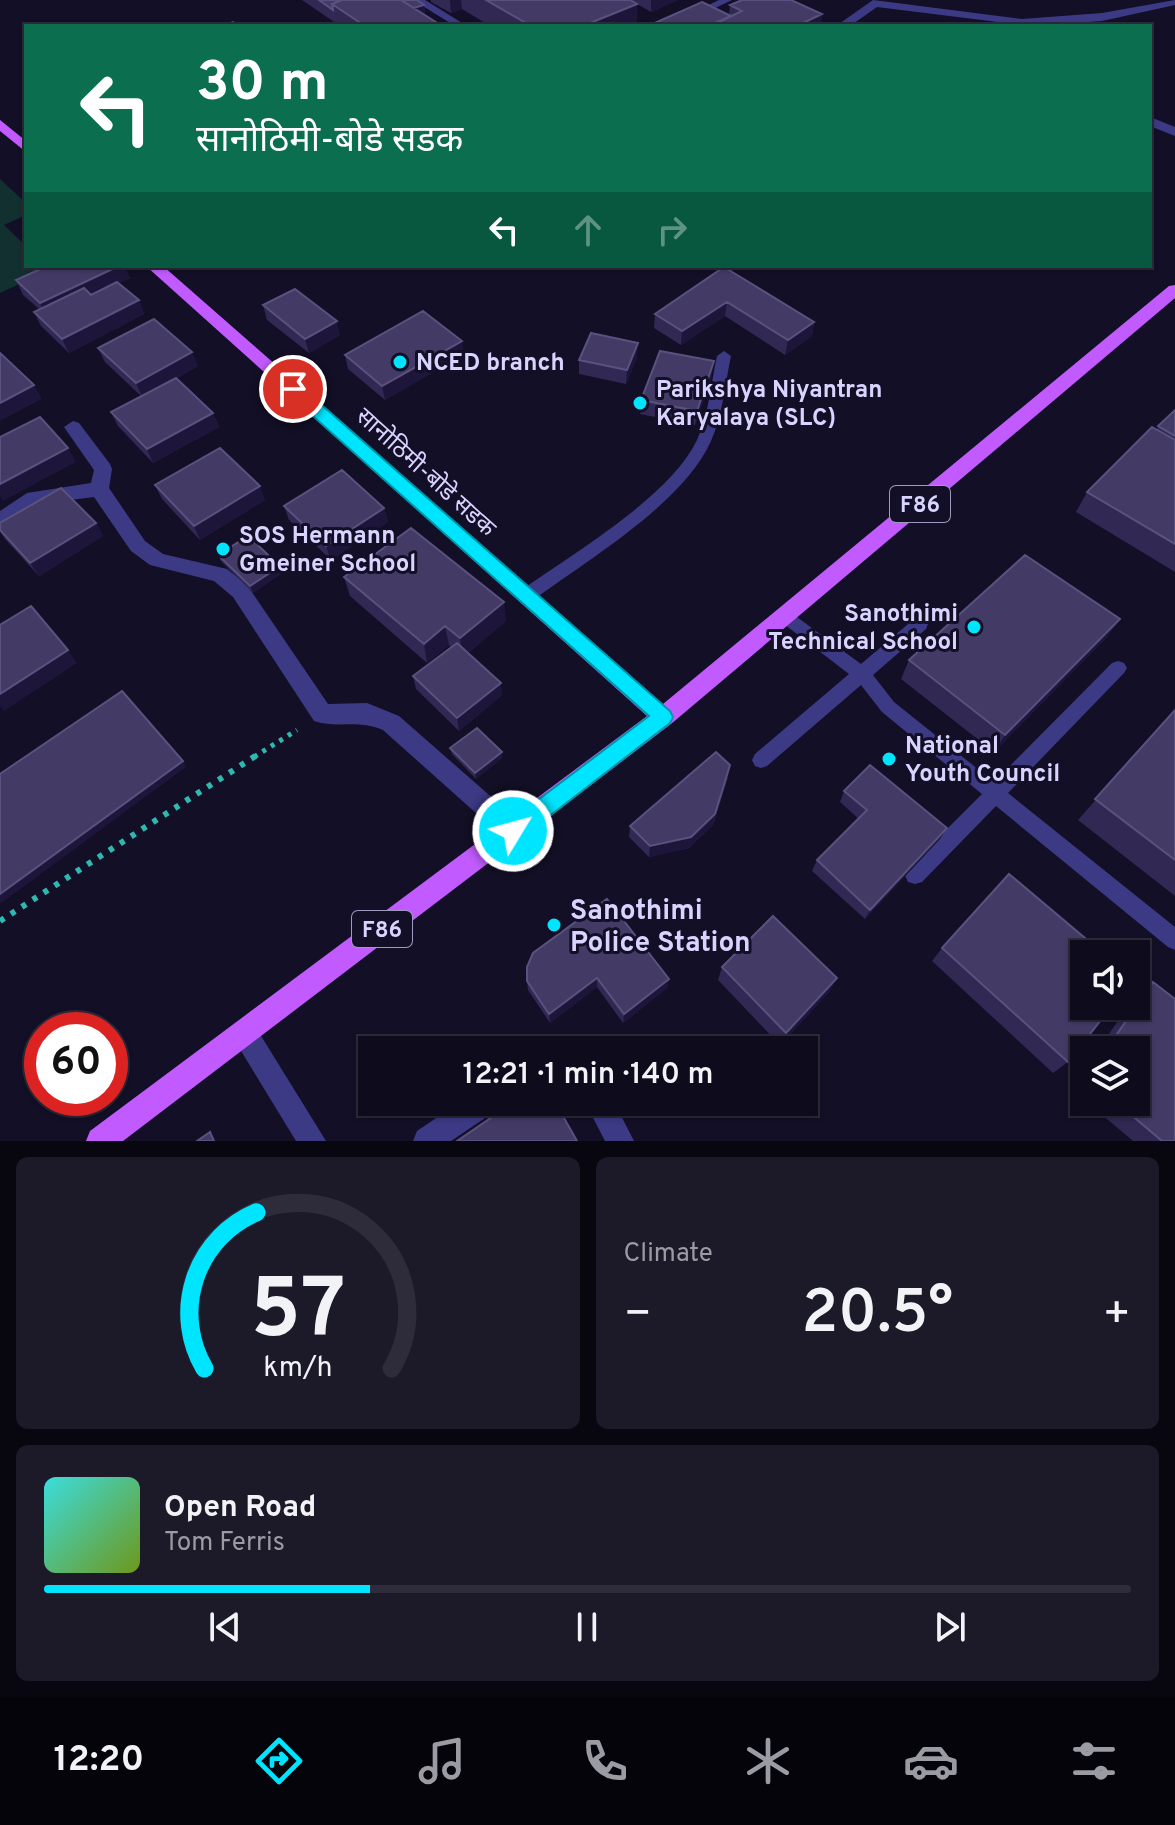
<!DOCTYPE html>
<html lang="en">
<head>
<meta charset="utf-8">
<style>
  :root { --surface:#0e0b1c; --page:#1c1929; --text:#f1f3f6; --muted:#9b9ba3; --line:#2e2b3b; --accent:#00e5ff }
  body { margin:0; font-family:Overpass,"Noto Sans Devanagari",sans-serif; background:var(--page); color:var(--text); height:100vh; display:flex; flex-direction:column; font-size:30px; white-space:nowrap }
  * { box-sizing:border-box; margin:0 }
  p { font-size:26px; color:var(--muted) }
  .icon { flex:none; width:44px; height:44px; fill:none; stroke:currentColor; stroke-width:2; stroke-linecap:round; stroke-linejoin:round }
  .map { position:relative; height:1141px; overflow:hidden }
  .drawer { display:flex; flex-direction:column; gap:16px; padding:16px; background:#08060f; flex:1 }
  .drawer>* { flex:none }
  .hud { position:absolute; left:24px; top:24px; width:1128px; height:244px; border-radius:0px; box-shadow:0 2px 6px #0004,0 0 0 2px var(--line); background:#0b6e4f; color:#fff; overflow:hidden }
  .fabs { position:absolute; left:1070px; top:940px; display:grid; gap:16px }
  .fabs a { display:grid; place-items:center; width:80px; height:80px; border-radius:0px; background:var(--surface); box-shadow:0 2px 6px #0004,0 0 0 2px var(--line); font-size:40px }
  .speed { position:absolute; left:24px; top:1012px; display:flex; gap:16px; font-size:40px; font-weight:700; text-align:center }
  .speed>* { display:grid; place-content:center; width:104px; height:104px; border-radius:50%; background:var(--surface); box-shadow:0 2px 6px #0004,0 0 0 2px var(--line); line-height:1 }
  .speed .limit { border:12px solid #d22; background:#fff; color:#111 }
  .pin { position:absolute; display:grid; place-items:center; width:68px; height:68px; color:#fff; margin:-34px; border:4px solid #fff; border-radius:50%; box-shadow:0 2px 8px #0007 }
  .me { position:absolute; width:88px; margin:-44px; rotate:53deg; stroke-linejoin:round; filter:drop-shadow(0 0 6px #0008) }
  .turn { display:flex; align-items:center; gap:28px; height:168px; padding:0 40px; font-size:36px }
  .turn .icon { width:104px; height:104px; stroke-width:2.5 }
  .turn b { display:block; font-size:56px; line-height:68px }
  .lanes { display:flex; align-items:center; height:76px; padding:0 40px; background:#0003; justify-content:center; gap:40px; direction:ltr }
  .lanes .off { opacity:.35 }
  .big { font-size:60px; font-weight:600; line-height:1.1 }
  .drawer .tile { flex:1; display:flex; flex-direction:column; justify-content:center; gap:12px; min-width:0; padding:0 28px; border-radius:12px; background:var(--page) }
  .drawer .dial { align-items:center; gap:0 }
  .dial svg { height:208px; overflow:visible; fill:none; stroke:var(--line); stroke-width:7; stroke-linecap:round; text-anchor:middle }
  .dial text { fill:var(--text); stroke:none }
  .song { display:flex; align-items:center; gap:24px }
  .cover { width:96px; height:96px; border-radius:12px; background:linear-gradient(135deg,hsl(180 70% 55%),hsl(80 70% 35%)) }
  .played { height:8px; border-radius:4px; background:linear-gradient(90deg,var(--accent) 30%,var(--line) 30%) }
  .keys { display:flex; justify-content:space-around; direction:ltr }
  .heat { display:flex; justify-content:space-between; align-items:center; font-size:44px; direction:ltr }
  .drawer .tiles { flex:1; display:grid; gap:16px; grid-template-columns:1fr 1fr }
  .tile:last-child { grid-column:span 2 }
  .trip { position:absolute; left:358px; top:1036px; width:460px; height:80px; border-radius:0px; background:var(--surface); box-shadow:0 2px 6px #0004,0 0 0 2px var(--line); font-weight:600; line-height:80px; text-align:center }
  .tabs { display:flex; height:128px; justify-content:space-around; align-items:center; background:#06040b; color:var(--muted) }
  .tabs .icon { width:56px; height:56px }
  .tabs .active { color:var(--accent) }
  .tabs b { font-size:36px; color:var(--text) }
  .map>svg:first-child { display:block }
  .green { fill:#12302f }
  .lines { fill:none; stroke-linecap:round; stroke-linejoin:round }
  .path-far1 { stroke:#2fb8b0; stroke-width:5; stroke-dasharray:4 6; stroke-linecap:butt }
  .path { stroke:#2fb8b0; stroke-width:6; stroke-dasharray:5 8; stroke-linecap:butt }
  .service { fill:#3d3a85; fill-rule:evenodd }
  .minor { fill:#3d3a85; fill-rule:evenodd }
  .primary { fill:#c25bff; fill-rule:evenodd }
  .wall { fill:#312854 }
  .shaded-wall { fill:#1d163a }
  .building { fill:#433a66; stroke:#5a527e; stroke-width:2 }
  .route { fill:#00e5ff; stroke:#0095a6; stroke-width:2 }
  .poi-dot { fill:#00e5ff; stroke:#130f26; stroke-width:3 }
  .labels { text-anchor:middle; stroke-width:6; stroke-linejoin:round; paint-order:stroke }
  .shield { fill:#130f26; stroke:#9e99be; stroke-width:2 }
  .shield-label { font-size:22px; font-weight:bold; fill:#d9d4ff }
  .poi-label { font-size:24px; font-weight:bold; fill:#d9d4ff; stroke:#130f26; text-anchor:start }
  .street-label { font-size:24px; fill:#d9d4ff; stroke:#130f26 }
  .near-poi-label { font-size:28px; font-weight:bold; fill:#d9d4ff; stroke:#130f26; text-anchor:start }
</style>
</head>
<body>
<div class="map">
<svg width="1175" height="1141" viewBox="0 0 1175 1141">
  <rect width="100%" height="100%" fill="#130f26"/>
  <!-- green -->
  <path class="green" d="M0,179L26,203V215L4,225L26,246V266H46L50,270L0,293Z"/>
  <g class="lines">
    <!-- path-far1 -->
    <path class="path-far1" d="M254,757L297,730"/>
    <!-- path -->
    <path class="path" d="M0,921L257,755"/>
    <!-- service -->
    <path class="service" d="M413,0H425L467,26H455Z
      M719,0H732L678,26H665Z
      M724,351L731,356C725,384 723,414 711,441C683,504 587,560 532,601H520L518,596L520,591C572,554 669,498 697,440C709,414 711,383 717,356Z
      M786,609L861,664L914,619H926L928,624L926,629L873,675L894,702L994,782L1112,663L1118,661L1124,663L1127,668L1124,673L1008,793L1175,927V950L1168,947L996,806L922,882L915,884L908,882L905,875L908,868L982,794L882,712L861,685L767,766L761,768L755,766L752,760L755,754L849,674L780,621L778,616L780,611Z"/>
    <!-- minor -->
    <path class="minor" d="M873,0L1022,19L1102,13L1175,0V5L1102,21L1030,26L877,7L850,26H836Z
      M1150,117L1175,127V136L1150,126Z
      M73,421L79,423L110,464L112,469L109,488L145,541L163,554L227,569L247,585L328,704L367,703L399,716L521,823L525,831L521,839L513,842L505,839L383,730C357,719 337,729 314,721L233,597L214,581L150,565L131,551L94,497L39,504L0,528V511L27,493L91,483L94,470L64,427Z
      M244,1019L253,1023L326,1141H296L235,1041L231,1032L235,1023Z
      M460,1102H498L494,1112L451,1141H413L417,1131Z
      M585,1102H614L634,1141H605Z"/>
    <!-- primary -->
    <path class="primary" d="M0,120L26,141V152L0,131Z
      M146,266H163L663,704L1169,286L1175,285V298L671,724L123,1141H86L90,1131L647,716Z"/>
  </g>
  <!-- wall -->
  <path class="wall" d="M302,0H417L424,5L425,15L442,26H340Z
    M431,0H678L651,12L637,4L636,26H490L462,9L451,13L431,2Z
    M730,5L822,14L820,26H648L729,14Z
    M724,267L814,322L812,336L785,355L725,316L681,345L654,328L655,314Z
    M130,278L119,283L139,300L144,314L69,353L41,326L34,312L39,309L23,295L16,280Z
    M263,305L340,335L309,353L267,320Z
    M462,341L463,355L385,400L348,369L345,355Z
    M98,348L198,366L177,378L213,413L219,427L153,463L118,426L111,412L141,396L105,362Z
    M637,357L626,384L579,374V360Z
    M712,375L695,425L640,414L641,400Z
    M1175,410V572L1076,512L1087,492L1156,430Z
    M155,485L265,500L200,540L162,499Z
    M284,506L384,508L388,522L331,560L289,520Z
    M0,523H96L103,536L39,576L5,539L0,531Z
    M218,555L282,573L253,593L221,561Z
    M344,577L506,621L468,653L502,695L459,731L416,689L413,676L451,647L449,645L427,663L350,596Z
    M1120,619L1107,637L994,752L901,679L909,660Z
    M1175,710V896L1078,820Z
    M450,748L502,758L476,779L452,754Z
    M728,777L713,825L689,848L649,857L629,837L630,826Z
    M844,791L940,839L865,919L812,871L817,860L859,819L840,802Z
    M607,899L669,979L667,988L623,1023L597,987L550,1023L528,990L527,981Z
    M942,948L1068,1062L1053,1073L932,961Z
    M722,967L830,991L780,1045L718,980Z
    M1153,982L1175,1141H1133L1087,1102H1136V1050H1098L1128,1006H1136V995Z
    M1084,1070V1099L1071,1088Z"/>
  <!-- shaded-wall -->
  <path class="shaded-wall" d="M450,0H461L462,9L451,13Z
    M651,0H678L651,12Z
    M637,4L636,26H583Z
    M424,5L425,18L408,10Z
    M822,14L820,26H797Z
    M119,266H125L130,278L47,318L40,303Z
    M139,300L144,314L69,353L62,339Z
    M727,302L725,316L681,345L682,331Z
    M337,321L340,335L309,353L305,339Z
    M814,322L812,336L785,355L788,340Z
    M462,341L463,355L385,400L382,386Z
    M638,343L637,357L626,384L627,370Z
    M192,352L198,366L142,397L136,383Z
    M714,361L712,375L695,425L697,411Z
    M34,385L42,399L0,421V403Z
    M213,413L219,427L153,463L147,449Z
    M68,448L76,462L3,501L0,496V484Z
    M260,486L265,500L200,540L194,526Z
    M384,508L388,522L331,560L326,546Z
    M96,523L103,536L39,576L30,563Z
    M280,566L282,573L253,593L250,586Z
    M504,602L506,621L463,657L460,638Z
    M1120,619L1107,637L994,752L1005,735Z
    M445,626L449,645L427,663L424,644Z
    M68,650L77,663L4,711L0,706V694Z
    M501,683L502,695L459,731L457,718Z
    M502,752V758L476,779L475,773Z
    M183,761L186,767L0,904V894Z
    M730,765L713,825L689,848L649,857L650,846Z
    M947,828L940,839L865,919L870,910Z
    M597,978V987L550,1023L549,1014Z
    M837,978L830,991L780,1045L786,1033Z
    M669,979L667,988L623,1023L624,1014Z"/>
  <!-- building -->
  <path class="building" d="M319,0H342L332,4L333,10Z
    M342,0H401L442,26H365L332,4Z
    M401,0H417L424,5L414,8Z
    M486,0H630L637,4L583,26H531Z
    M742,0H791L822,14L797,26H711L742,11L730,5Z
    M702,2L731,16L708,26H648Z
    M233,22L239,26H223Z
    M47,266H119L40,303L16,280Z
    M724,267L814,322L788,340L727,302L682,331L655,314Z
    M117,282L139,300L62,339L34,312L84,288L91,295Z
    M295,289L337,321L305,339L263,305Z
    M423,311L462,341L382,386L345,355Z
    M154,319L192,352L136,383L98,348Z
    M591,333L638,343L627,370L579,360Z
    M660,351L714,361L697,411L641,400Z
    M0,353L34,385L0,403Z
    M176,378L213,413L147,449L111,412Z
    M1175,410V436L1158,426Z
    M40,417L68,448L0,484V437Z
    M1152,427L1175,440V544L1087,492Z
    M220,448L260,486L194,526L155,485Z
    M342,470L384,508L326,546L284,506Z
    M61,488L96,523L30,563L0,530V523Z
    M411,528L504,602L460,638L445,626L424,644L344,577Z
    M248,536L280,566L250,586L218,555Z
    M1025,555L1120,619L1005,735L909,660Z
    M31,606L68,650L0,694V625Z
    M457,643L501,683L457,718L413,676Z
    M122,691L183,761L0,894V774Z
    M1175,710V860L1095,799Z
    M477,728L502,752L475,773L450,748Z
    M716,752L730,765L715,814L691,837L650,846L630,826Z
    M870,765L947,828L870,910L817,860L867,810L844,791Z
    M1009,874L1104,954H1084V1006H1112L1068,1062L942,948Z
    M607,899L669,979L624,1014L597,978L549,1014L527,981V967L533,953Z
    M773,916L837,978L786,1033L722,967Z
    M1153,982L1175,999V1141H1162L1116,1102H1136V1050H1106Z
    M514,1102H555L577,1141H457Z
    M210,1132L214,1141H197Z"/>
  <!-- route -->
  <path class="route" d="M293,384L299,385L670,711L673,717L670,723L521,838L513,841L506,838L502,831L506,824L649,716L287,393L285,389Z"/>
  <!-- markers -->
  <g class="poi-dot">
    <circle cx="400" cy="362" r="8"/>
    <circle cx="640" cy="403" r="8"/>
    <circle cx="223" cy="549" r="8"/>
    <circle cx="974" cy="627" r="8"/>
    <circle cx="889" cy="759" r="8"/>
    <circle cx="554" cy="925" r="8"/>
  </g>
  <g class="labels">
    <!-- shield labels -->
    <g class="shield">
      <rect x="890" y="486" width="60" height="36" rx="6"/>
      <rect x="352" y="911" width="60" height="36" rx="6"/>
    </g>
    <g class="shield-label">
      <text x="920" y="512">F86</text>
      <text x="382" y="937">F86</text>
    </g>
    <!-- poi labels -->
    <g class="poi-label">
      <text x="416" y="370">NCED branch</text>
      <text x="656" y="397">Parikshya Niyantran<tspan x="656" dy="28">Karyalaya (SLC)</tspan></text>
      <text x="239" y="543">SOS Hermann<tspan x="239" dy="28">Gmeiner School</tspan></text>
      <text x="958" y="621" text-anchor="end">Sanothimi<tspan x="958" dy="28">Technical School</tspan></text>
      <text x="905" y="753">National<tspan x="905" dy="28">Youth Council</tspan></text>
    </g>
    <!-- street labels -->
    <g class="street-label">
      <text transform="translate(426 472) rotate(42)" y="8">सानोठिमी-बोडे सडक</text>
    </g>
    <!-- near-poi labels -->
    <g class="near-poi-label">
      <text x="570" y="919">Sanothimi<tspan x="570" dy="32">Police Station</tspan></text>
    </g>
  </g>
</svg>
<div class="fabs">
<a><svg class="icon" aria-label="sound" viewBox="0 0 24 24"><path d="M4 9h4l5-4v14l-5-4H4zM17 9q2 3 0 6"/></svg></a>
<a><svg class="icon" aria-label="layers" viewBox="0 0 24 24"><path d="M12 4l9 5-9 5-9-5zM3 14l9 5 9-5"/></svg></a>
</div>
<div class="speed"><div class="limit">60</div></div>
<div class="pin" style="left:293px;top:389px;background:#d93025"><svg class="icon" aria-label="arrive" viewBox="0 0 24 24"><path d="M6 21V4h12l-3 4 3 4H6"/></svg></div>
<svg class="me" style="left:513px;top:831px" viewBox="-20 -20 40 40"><circle r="17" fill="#00e5ff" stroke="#fff" stroke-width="3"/><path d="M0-11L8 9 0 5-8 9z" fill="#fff"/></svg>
<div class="trip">12:21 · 1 min · 140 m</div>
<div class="hud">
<div class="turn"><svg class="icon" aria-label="left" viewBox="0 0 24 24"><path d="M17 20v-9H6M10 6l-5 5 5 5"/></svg><div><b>30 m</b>सानोठिमी-बोडे सडक</div></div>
<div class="lanes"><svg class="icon" aria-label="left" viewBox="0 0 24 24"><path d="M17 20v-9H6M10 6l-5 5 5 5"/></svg><svg class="icon off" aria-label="ahead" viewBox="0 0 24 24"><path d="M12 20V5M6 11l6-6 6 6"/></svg><svg class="icon off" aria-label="right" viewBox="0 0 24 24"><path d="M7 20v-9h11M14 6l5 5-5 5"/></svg></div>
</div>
</div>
<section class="drawer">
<div class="tiles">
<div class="tile dial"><svg viewBox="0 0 100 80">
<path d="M14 69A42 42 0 1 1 86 69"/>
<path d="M14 69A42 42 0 0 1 34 9" stroke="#00e5ff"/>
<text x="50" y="56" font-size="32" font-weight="700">57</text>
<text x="50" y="72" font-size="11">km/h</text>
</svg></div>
<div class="tile"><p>Climate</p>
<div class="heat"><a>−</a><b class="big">20.5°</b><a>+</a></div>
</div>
<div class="tile">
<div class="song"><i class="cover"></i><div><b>Open Road</b><p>Tom Ferris</p></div></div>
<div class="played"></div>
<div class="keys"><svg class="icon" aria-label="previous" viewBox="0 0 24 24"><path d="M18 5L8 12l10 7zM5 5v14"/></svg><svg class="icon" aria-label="pause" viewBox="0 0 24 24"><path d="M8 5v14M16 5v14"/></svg><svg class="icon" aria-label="next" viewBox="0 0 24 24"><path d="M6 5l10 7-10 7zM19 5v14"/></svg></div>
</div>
</div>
</section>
<nav class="tabs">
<b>12:20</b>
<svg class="icon active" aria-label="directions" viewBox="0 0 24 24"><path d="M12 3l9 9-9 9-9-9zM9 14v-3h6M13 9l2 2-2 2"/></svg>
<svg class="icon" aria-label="music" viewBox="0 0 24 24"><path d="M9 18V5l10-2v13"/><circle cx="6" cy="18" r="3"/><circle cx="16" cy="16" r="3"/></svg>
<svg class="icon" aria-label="phone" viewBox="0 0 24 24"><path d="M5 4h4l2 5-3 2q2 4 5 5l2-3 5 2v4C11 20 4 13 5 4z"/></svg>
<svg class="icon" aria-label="climate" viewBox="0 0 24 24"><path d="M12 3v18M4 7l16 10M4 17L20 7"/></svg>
<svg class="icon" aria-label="car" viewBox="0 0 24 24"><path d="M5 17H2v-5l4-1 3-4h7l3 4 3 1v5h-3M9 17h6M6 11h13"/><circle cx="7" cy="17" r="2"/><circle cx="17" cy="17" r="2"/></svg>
<svg class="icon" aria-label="filters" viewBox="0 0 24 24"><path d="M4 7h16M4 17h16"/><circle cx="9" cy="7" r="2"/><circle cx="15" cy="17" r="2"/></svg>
</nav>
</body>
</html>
